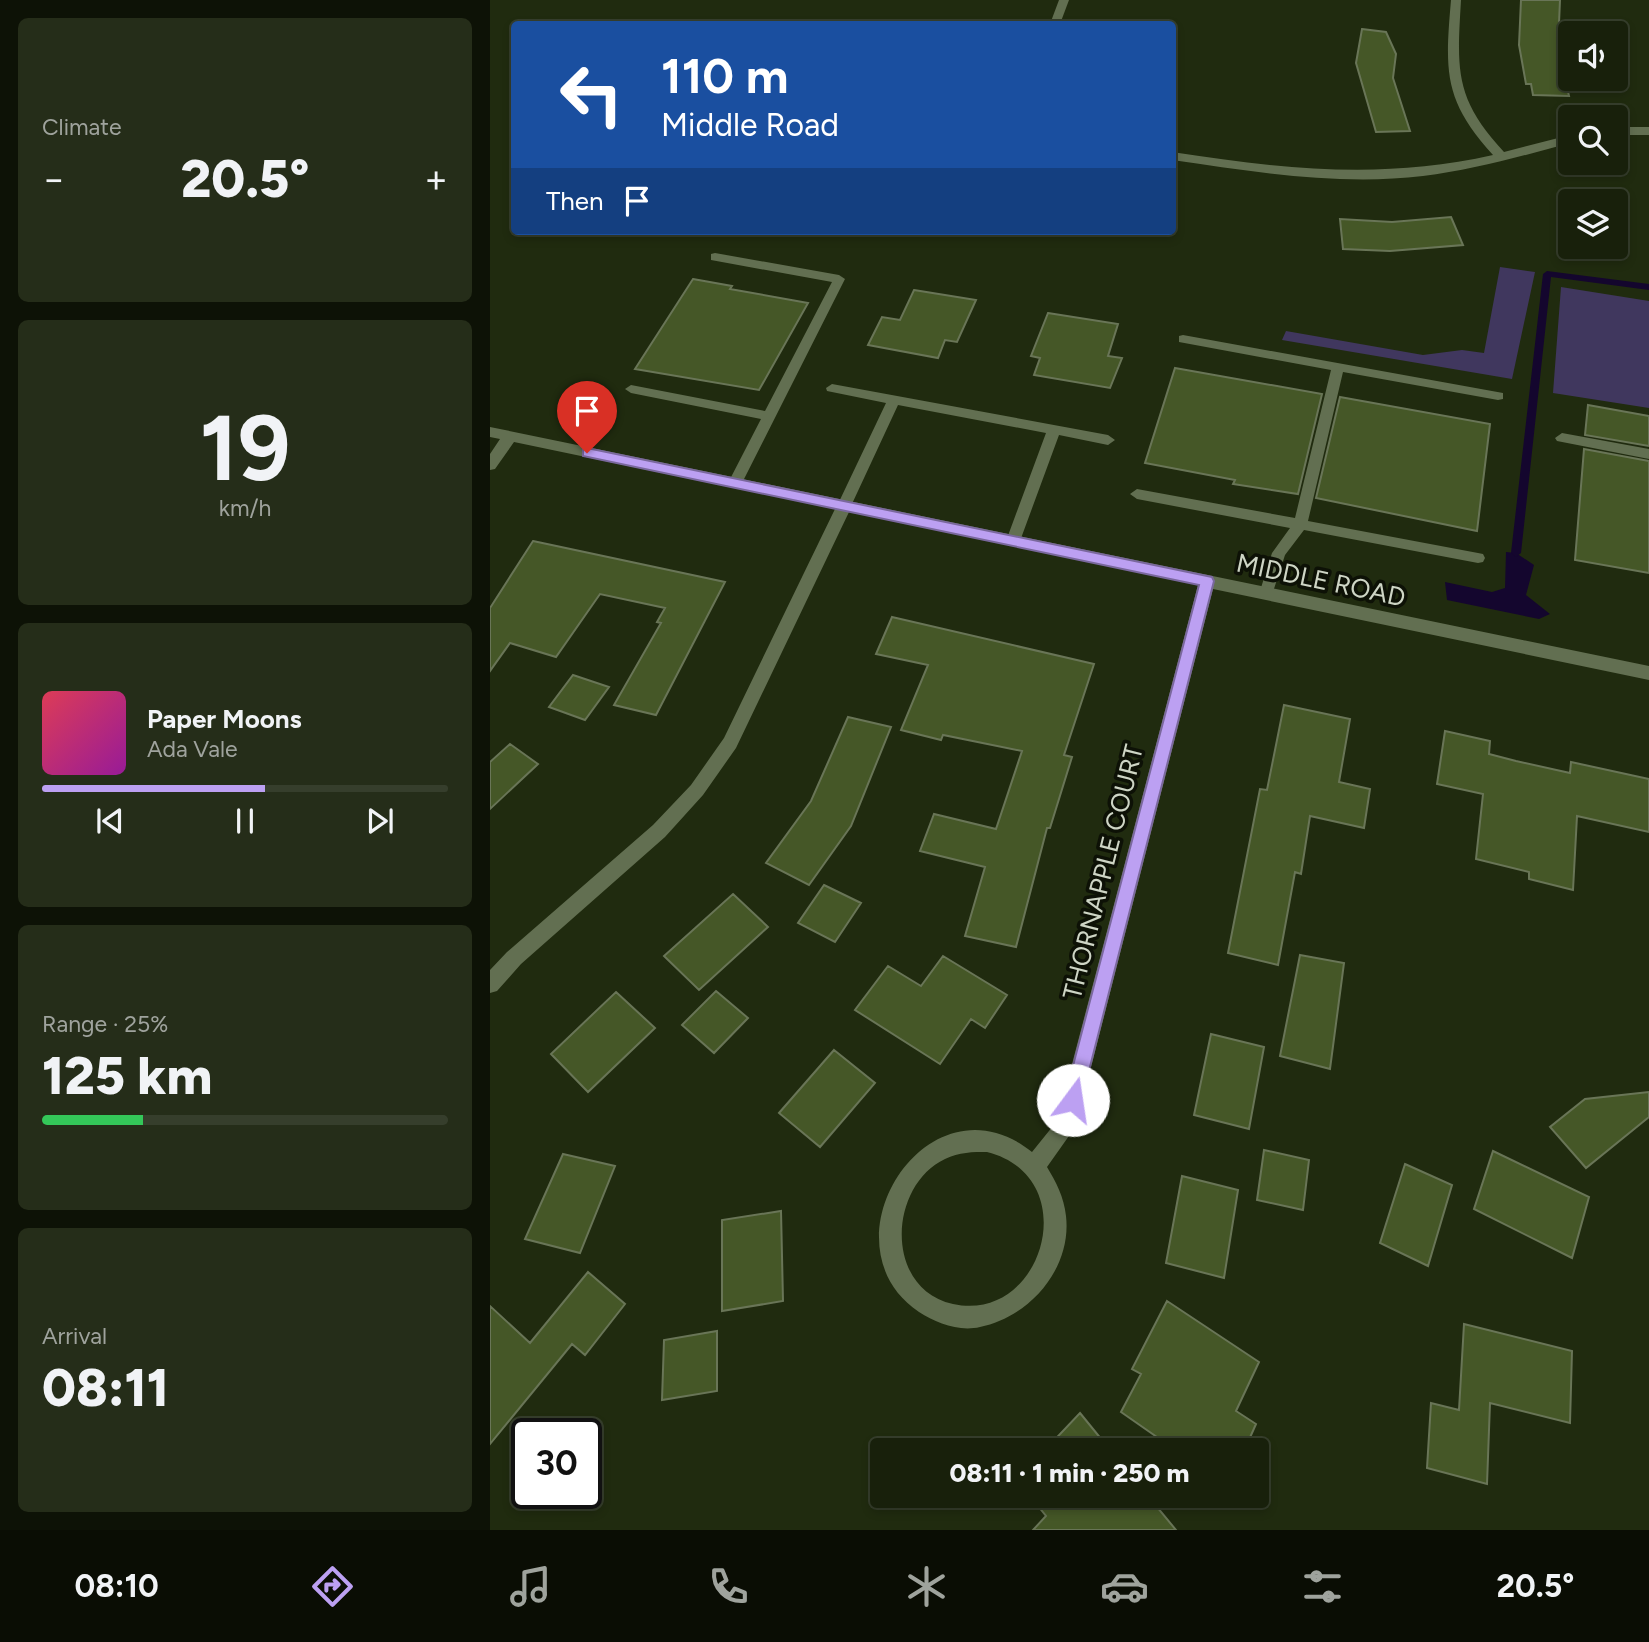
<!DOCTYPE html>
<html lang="en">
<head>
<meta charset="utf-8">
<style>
  :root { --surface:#18200b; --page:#252d19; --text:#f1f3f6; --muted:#9fa39d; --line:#363e2c; --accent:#bca0f2 }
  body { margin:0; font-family:Figtree,sans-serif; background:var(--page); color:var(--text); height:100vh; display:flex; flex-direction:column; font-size:26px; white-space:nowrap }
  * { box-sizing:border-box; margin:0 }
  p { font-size:23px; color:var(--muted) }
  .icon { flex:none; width:38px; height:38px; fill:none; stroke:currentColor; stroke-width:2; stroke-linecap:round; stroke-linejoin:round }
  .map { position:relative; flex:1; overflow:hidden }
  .details { display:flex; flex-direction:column; gap:18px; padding:18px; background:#0d1206; width:490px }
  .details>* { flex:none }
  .banner { position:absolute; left:21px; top:21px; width:665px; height:214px; border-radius:7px; box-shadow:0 4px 10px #0003,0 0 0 2px var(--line); background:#1a4fa0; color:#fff; overflow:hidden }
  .controls { position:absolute; left:1068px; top:21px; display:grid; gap:14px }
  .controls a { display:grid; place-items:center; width:70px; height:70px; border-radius:7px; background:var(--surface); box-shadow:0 4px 10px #0003,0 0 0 2px var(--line); font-size:35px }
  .speed { position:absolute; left:21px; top:1418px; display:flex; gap:14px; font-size:35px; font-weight:700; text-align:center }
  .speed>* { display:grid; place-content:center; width:91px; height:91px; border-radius:50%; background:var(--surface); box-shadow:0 4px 10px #0003,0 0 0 2px var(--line); line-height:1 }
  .speed .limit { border:4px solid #111; border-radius:10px; background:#fff; color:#111 }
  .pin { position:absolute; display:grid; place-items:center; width:60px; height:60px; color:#fff; margin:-72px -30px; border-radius:50% 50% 50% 0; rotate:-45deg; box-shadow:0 0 7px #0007 }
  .pin .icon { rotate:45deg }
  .me { position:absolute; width:77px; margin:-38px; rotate:14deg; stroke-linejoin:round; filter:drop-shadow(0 0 5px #0008) }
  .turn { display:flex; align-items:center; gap:24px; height:147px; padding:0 35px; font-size:32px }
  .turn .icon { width:91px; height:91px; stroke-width:2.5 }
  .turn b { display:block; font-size:49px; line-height:60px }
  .then { display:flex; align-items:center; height:66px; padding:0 35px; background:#0003; gap:14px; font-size:26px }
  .big { font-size:52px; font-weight:800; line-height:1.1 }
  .details .widget { flex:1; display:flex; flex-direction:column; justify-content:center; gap:10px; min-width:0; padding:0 24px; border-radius:10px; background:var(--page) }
  .details .dial { align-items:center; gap:0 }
  .dial b { font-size:91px; line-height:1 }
  .song { display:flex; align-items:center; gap:21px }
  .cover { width:84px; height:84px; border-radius:10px; background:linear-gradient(135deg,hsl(350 70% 55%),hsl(300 70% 35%)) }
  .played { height:7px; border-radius:4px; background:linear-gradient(90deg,var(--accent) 55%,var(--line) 55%) }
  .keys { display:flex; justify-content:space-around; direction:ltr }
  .heat { display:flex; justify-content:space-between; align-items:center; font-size:38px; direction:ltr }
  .charge { height:10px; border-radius:5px; background:linear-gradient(90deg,#34c759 25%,var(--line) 0) }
  .trip { position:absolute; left:380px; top:1438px; width:399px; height:70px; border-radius:7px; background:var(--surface); box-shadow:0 4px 10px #0003,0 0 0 2px var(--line); font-weight:800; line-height:70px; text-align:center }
  .tabs { display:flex; height:112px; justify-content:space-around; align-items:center; background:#0a0d04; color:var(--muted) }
  .tabs .icon { width:49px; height:49px }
  .tabs .selected { color:var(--accent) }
  .tabs b { font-size:32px; color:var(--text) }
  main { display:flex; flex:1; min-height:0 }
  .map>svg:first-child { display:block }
  .green { fill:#40375e }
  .water { fill:#14062e }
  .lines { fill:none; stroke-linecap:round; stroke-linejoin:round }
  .stream { fill:#14062e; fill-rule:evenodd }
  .building { fill:#455727; stroke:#697557; stroke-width:2 }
  .lane { fill:#626f51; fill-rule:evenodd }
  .street { fill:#626f51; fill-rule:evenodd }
  .route { fill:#bca0f2; stroke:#7a689d; stroke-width:2 }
  .labels { text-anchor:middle; stroke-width:7; stroke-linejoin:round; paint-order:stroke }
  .street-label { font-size:26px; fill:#ced5c5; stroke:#0d1106 }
</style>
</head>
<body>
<main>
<section class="details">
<div class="widget"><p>Climate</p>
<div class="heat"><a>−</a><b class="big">20.5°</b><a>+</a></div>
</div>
<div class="widget dial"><b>19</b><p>km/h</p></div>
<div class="widget">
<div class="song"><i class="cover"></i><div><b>Paper Moons</b><p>Ada Vale</p></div></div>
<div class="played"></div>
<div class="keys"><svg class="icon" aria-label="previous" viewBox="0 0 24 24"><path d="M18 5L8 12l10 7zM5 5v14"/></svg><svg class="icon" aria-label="pause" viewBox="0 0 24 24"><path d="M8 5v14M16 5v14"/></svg><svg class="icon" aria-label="next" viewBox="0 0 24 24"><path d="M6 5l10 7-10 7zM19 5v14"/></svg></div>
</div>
<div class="widget"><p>Range · 25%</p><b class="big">125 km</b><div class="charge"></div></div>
<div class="widget"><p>Arrival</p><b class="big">08:11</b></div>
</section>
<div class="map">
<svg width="1159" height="1530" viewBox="0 0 1159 1530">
  <rect width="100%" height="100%" fill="#202b0f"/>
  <!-- green -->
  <path class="green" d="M1010,267L1045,272L1022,379L792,340L796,331L933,355L972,350L994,353Z
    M1071,287L1159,301V408L1063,393Z"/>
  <!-- water -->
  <path class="water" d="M1016,552L1026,553L1044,565L1036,595L1060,614L1049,619L957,600L955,582L1002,592L1015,588Z"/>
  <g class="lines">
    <!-- stream -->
    <path class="stream" d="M1057,271L1159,284V290L1061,277L1031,553L1026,557L1021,553L1053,274Z"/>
  </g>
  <!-- building -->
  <path class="building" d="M1031,0H1070L1068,47L1079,96L1043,95L1041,84H1036L1029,45Z
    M872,29L896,32L906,54L903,78L920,131L886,132L866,63Z
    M961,217L973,245L900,251L853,249L850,219L902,222Z
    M203,279L242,286L240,289L318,303L269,390L145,369Z
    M424,290L486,300L467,342L455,340L448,358L378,345L392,317L410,320Z
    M558,313L628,324L618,356L632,358L620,388L544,375L550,358L541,356Z
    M685,368L832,394L808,494L743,484L745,480L655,463Z
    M850,397L1000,424L987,531L826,498Z
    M1098,405L1159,416V446L1095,435Z
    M1094,449L1159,461V573L1085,560Z
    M43,541L235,582L166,715L124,705L171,623L167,622L175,608L110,594L66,657L20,643L0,671V608Z
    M402,617L604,664L574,755L582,757L560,828H557L526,947L475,936L495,867L430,851L444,814L506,829L532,751L453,735L451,740L411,730L438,665L386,654Z
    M83,675L119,687L95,720L59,707Z
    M794,705L860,719L849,782L880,789L874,828L820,816L811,874L805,872L788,965L738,953L770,789L777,790Z
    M358,717L401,727L361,826L319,885L276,863L321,801Z
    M955,731L1000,741L999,754L1026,761L1080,773L1081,762L1159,779V832L1087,816L1083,890L1039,879V872L986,859L993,794L947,784Z
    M20,744L48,764L0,809V762Z
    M334,885L371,903L345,942L308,923Z
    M243,894L278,927L209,990L174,956Z
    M810,955L854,963L840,1069L790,1056Z
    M453,956L517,995L495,1028L481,1019L450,1064L365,1010L398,966L431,986Z
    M226,991L258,1018L224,1053L192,1025Z
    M126,992L165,1028L98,1092L61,1054Z
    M721,1034L774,1047L759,1129L704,1115Z
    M344,1050L385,1083L330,1147L289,1113Z
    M1159,1092V1117L1096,1168L1060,1127L1095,1099Z
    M774,1150L819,1160L813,1210L767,1200Z
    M1003,1151L1099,1197L1082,1258L984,1209Z
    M73,1154L125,1166L90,1253L35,1239Z
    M915,1164L962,1185L938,1266L890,1243Z
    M692,1176L748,1190L734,1278L676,1263Z
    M291,1211L293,1301L232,1311V1220Z
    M98,1272L135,1304L95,1355L82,1344L0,1444V1306L40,1343Z
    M677,1301L769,1362L746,1411L766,1424L754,1451H687L631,1412L651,1374L642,1369Z
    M974,1324L1082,1351L1080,1423L1000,1403L997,1484L937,1468L941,1403L969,1410Z
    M227,1331V1391L172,1400L174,1340Z
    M590,1413L621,1451H554Z
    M540,1496H658L686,1530H543L556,1516Z"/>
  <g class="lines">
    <!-- lane -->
    <path class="lane" d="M225,253L349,275L355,279L252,483L245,488L238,483L271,419L141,393L135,389L141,385L275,411L342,282L221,260V254Z
      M693,335L1013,393V399L1008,400L853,372L818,521L988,553L993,554L995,558L993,562L988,563L814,530L795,555L781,598H771L769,594L782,553L800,528L647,499L640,494L647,489L805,518L841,370L689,342V336Z
      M342,384L618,435L625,440L618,445L569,435L530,541L523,546L516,541L556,433L408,405L361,506L354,511L347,506L396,403L337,391L336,388Z
      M1072,433L1159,449V459L1067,441L1065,438Z"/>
    <!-- street -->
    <path class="street" d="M569,0H579L570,24H560Z
      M961,0H971C967,70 964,98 1014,152L1080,135V143C1032,156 983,170 933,176C850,186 765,172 682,160V152C793,169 892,180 1003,155C953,100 955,71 961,0Z
      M1125,127H1159V135H1125Z
      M0,427L1159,666V680L723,589L586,1126L557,1167C566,1182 574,1197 576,1216C582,1268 540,1317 490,1327C469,1332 446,1323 429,1312C328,1244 438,1069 542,1152L567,1121L708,585L359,512L246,748L213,795L175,837L31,964L7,991L0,993V970L17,952L163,825L201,785L234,738L345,509L24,442L5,469L0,470V454L10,439L0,437ZM497,1152C596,1177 553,1324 463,1304C394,1289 398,1186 455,1159C469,1152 483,1152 497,1152Z"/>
  </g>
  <!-- route -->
  <path class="route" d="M97,448L722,577L724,581L590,1106L583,1109L577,1106L574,1100L709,585L93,456V449Z"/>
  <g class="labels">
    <!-- street labels -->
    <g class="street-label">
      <text transform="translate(831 580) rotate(12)" y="9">MIDDLE ROAD</text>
      <text transform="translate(613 872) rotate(-76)" y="9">THORNAPPLE COURT</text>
    </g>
  </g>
</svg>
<div class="controls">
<a><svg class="icon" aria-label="sound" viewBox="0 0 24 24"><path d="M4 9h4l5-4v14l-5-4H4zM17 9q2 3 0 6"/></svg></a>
<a><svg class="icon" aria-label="search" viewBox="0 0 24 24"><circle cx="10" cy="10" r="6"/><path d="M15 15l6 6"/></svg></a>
<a><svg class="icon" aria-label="layers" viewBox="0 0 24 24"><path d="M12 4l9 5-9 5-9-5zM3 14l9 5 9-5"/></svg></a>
</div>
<div class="speed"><div class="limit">30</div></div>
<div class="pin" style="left:97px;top:453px;background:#d93025"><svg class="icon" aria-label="arrive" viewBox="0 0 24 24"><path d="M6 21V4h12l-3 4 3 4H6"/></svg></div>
<svg class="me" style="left:583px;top:1100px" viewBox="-20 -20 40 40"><circle r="19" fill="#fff"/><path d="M0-13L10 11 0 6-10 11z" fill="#bca0f2"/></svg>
<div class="trip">08:11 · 1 min · 250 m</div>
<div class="banner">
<div class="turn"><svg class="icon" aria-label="left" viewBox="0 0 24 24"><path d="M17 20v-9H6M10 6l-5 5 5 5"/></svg><div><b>110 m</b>Middle Road</div></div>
<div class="then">Then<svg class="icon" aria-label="arrive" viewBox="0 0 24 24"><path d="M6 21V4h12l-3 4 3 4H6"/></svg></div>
</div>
</div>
</main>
<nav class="tabs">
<b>08:10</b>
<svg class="icon selected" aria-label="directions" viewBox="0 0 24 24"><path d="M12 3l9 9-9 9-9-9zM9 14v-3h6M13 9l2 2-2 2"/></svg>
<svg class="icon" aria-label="music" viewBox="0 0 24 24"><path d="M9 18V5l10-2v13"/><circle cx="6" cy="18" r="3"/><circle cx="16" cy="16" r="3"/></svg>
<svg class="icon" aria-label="phone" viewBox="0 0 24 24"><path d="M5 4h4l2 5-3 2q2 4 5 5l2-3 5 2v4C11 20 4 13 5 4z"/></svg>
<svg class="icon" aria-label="climate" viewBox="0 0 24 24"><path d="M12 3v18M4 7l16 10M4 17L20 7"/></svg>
<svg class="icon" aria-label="car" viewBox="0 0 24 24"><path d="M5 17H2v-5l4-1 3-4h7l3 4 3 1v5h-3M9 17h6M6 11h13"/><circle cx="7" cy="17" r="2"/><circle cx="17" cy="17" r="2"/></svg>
<svg class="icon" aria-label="filters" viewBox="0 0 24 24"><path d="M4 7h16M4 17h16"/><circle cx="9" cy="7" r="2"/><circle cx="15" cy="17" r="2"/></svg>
<b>20.5°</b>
</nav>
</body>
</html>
